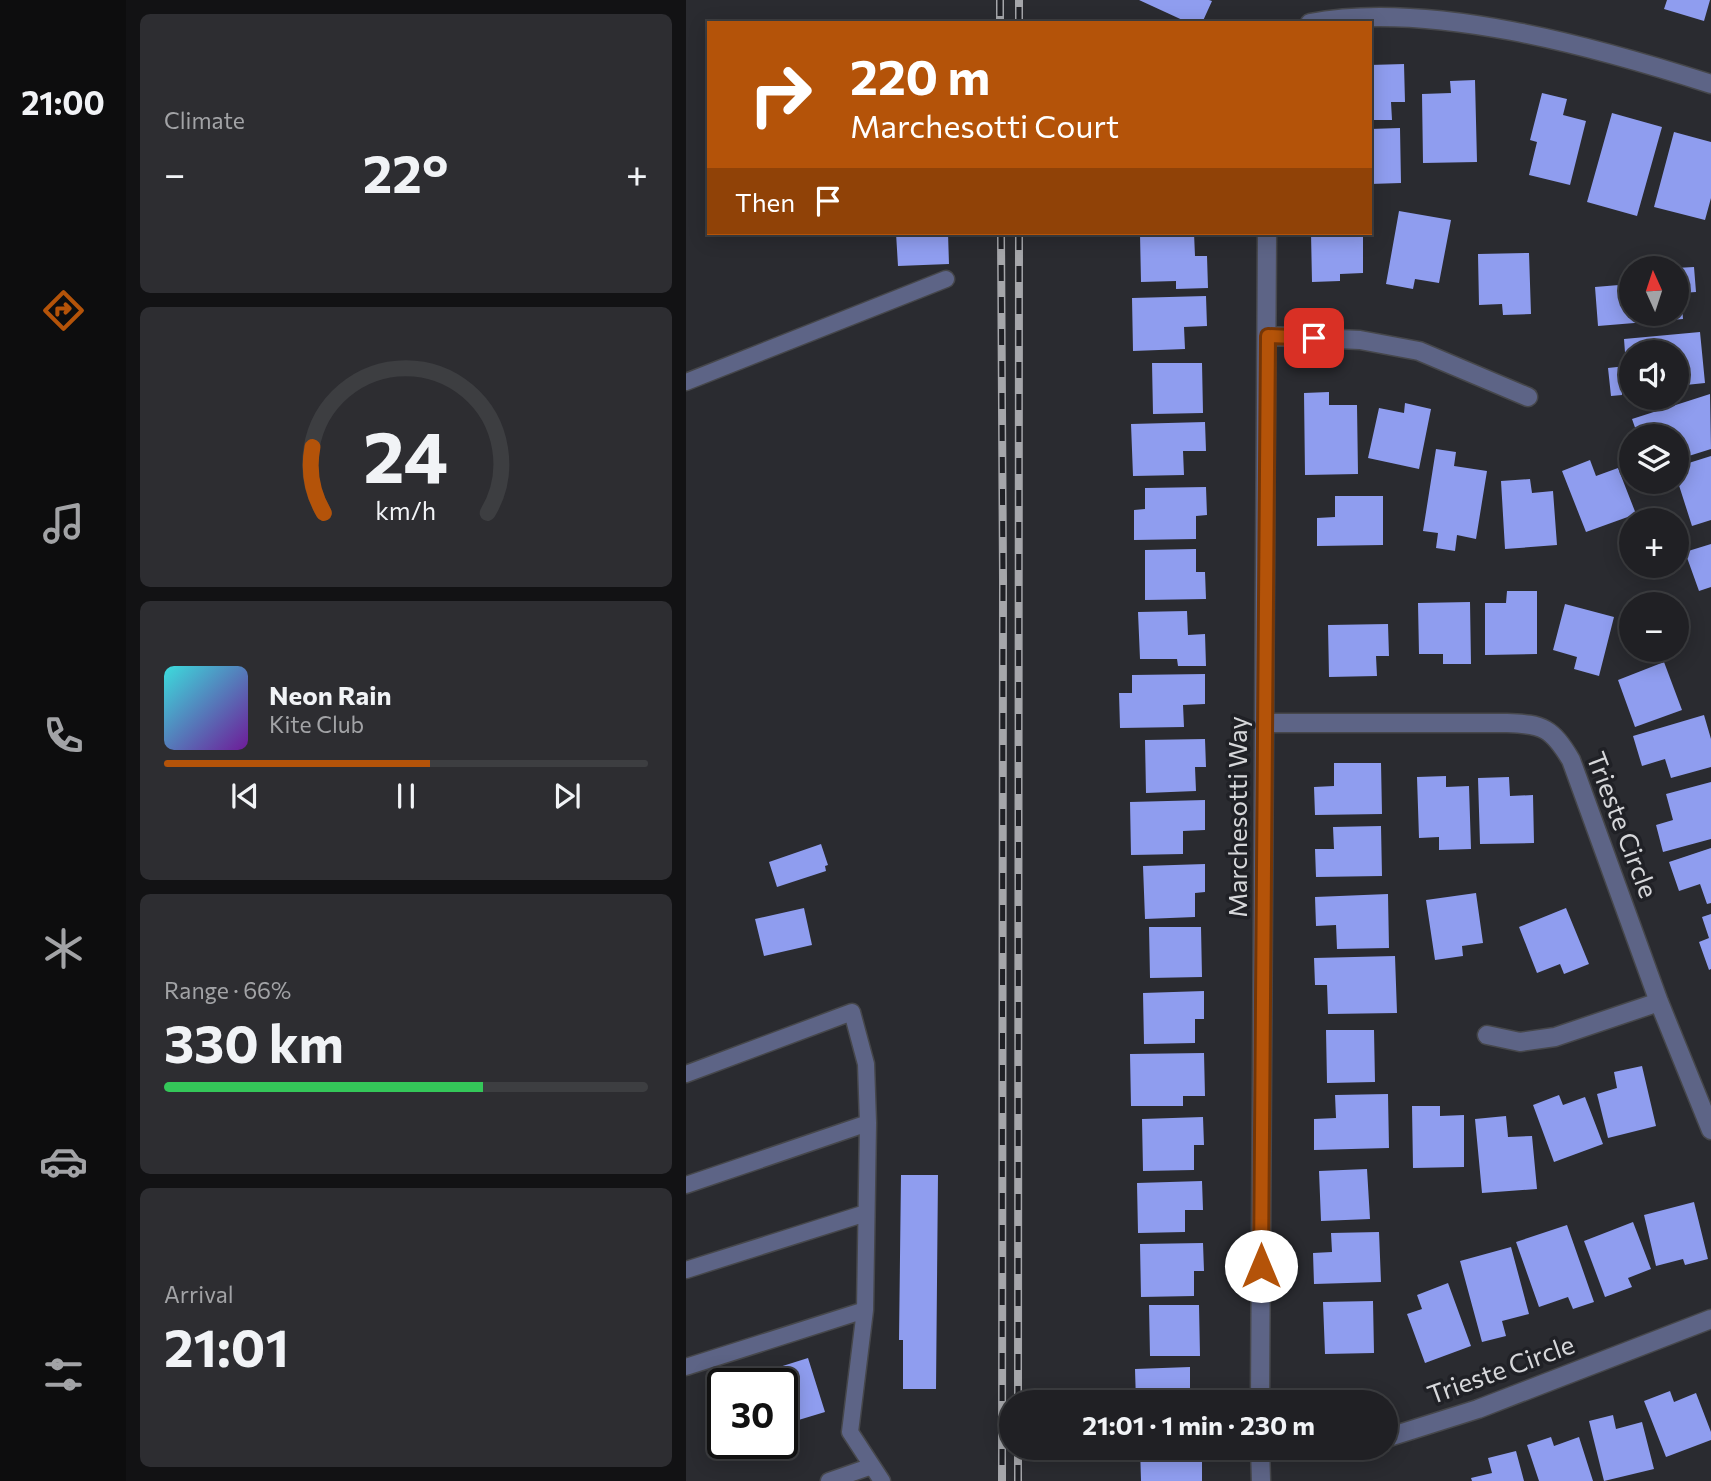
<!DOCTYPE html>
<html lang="en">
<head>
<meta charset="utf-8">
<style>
  :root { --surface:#202024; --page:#2d2d31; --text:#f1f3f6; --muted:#a2a3a6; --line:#3d3e41; --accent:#b45309 }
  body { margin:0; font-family:Commissioner,sans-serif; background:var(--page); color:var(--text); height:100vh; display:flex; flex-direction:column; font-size:26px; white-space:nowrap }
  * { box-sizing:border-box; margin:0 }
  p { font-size:23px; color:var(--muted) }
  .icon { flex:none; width:38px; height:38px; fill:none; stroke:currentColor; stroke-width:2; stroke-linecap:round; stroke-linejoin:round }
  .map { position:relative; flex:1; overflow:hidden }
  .details { display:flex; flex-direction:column; gap:14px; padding:14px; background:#121214; width:560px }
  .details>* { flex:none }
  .guide { position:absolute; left:21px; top:21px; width:665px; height:214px; border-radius:0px; box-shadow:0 4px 18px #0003,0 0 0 2px var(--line); background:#b45309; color:#fff; overflow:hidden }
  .needle { width:46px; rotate:357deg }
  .fabs { position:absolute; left:933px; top:256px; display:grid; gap:14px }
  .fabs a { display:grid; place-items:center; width:70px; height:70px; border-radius:50%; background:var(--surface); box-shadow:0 4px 18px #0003,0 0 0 2px var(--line); font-size:35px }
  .speed { position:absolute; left:21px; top:1368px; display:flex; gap:14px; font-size:35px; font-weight:700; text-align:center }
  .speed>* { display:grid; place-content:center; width:91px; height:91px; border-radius:50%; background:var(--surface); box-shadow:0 4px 18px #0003,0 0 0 2px var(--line); line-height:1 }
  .speed .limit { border:4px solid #111; border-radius:10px; background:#fff; color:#111 }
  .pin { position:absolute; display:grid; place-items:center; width:60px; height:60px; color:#fff; margin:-30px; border-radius:14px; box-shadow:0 4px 10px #0006 }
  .me { position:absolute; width:77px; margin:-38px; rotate:0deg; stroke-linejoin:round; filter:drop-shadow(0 0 5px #0008) }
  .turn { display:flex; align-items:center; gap:24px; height:147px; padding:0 28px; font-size:32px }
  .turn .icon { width:91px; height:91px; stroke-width:2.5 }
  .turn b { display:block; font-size:49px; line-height:60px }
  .then { display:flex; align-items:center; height:66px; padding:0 28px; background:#0003; gap:14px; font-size:26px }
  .big { font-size:52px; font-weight:700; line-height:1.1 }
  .details .widget { flex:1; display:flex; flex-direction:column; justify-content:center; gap:10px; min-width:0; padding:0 24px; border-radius:10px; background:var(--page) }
  .details .dial { align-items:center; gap:0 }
  .dial svg { height:182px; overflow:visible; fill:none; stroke:var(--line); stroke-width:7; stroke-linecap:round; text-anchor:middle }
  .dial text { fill:var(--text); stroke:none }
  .song { display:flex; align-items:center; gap:21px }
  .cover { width:84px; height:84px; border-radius:10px; background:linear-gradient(135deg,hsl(180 70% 55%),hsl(280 70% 35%)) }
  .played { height:7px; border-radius:4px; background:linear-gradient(90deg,var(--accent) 55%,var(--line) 55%) }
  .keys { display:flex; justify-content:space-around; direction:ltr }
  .heat { display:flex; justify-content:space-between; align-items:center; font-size:38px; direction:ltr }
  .charge { height:10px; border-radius:5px; background:linear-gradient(90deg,#34c759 66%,var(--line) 0) }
  .trip { position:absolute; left:313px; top:1390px; width:399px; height:70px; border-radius:35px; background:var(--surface); box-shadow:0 4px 18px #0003,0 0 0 2px var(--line); font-weight:700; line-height:70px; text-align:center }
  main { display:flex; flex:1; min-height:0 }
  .tabs { display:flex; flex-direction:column; width:126px; justify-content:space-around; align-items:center; background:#0d0d0e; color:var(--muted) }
  .tabs .icon { width:49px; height:49px }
  .tabs .selected { color:var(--accent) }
  .tabs b { font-size:32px; color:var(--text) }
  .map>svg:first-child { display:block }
  .building { fill:#8f9def }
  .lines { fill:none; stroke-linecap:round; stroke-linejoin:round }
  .lane-casing { stroke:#46474b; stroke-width:19 }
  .street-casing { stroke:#46474b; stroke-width:21 }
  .lane { stroke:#5d6486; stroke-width:16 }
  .street { stroke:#5d6486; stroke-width:18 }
  .rail-casing { stroke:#a5a6aa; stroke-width:8 }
  .rail { stroke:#202126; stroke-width:5; stroke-dasharray:16; stroke-linecap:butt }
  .route-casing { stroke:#753606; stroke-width:18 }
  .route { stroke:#b45309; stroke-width:12 }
  .labels { text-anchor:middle; stroke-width:7; stroke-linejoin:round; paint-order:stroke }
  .street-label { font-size:26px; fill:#d6d7da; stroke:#202126 }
</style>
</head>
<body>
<main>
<nav class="tabs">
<b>21:00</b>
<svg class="icon selected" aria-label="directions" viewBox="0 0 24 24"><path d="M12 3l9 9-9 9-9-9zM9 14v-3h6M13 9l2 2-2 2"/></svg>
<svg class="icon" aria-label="music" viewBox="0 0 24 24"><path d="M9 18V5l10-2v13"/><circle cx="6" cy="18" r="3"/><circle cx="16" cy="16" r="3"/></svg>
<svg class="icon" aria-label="phone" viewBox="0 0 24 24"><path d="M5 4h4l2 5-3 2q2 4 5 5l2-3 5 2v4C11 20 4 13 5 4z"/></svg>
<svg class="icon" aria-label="climate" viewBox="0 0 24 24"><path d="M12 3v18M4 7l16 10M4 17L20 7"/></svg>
<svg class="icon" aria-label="car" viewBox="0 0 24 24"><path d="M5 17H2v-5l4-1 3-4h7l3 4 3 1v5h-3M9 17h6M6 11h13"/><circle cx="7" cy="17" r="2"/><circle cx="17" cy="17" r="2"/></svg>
<svg class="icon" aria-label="filters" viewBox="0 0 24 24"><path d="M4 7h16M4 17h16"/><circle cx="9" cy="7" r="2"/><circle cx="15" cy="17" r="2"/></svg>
</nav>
<section class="details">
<div class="widget"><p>Climate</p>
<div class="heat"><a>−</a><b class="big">22°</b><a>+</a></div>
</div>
<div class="widget dial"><svg viewBox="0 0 100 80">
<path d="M14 69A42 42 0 1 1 86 69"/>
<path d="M14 69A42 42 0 0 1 9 40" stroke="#b45309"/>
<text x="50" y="56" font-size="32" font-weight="700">24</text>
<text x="50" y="72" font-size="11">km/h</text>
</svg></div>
<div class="widget">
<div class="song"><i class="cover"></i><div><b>Neon Rain</b><p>Kite Club</p></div></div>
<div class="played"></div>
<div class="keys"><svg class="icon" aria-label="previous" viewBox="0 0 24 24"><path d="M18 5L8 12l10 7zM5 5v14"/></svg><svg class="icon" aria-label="pause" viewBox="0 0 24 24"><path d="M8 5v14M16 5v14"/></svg><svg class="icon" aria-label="next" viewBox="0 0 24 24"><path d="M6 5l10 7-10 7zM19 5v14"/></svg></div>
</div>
<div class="widget"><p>Range · 66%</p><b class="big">330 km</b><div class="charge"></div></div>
<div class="widget"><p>Arrival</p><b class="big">21:01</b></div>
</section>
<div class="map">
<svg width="1025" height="1481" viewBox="0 0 1025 1481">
  <rect width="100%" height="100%" fill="#2a2b30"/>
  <!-- building -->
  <path class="building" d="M453,0H523L526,1L516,23H503Z
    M981,0H1024L1018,21L978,9Z
    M718,64L719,102H705L706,120H684V65Z
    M789,80L791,162L737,163L736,94L765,93L764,81Z
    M856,93L881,99L877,115L900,121L884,185L843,175L851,142L844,140Z
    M926,113L976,127L951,216L901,202Z
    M714,128L715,183L684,184V129Z
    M988,132L1025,142V198L1019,220L968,207Z
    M713,211L765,220L753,283L729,279L727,289L700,284Z
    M210,233H262L263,264L212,266Z
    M508,233L509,256H521L522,288L490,289V281L455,282L454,234Z
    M625,233H677V273L654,274V281L626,282Z
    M843,253L845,314L817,315L816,304L793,305L792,254Z
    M1008,267L1010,292L995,293L997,319L912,326L909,287L945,284V313H990V268Z
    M520,296L521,326L498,327L499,349L447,351L446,298Z
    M1014,332L1019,383L990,386V352H945V391L936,392V395L925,396L922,368L940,366L938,339Z
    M466,363H516L517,413L467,414Z
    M643,392V405H671L672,474L619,475L618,393Z
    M1024,394L1025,449L990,460V436H952L946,419Z
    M719,403L745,409L733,469L682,458L693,408L718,413Z
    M519,422L520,451H497L498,475L447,476L445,424Z
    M750,449L770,452L768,466L801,471L790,539L771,535L769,551L750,548L752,533L737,531Z
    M1025,456V520L1006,526L990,476V467Z
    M904,460L910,476L932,468L950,514L900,532L876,471Z
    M844,479L846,493L867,491L871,545L819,549L815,481Z
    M520,487L521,515L510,516V539L448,540V510L459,509V488Z
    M649,496H697V545L631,546V518L649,517Z
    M1025,544V587L1013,591L999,552Z
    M510,549V572H519L520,599L459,600V550Z
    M821,591H851V654L799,655V603H820Z
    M784,602L785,664H757V654H733L732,603Z
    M879,604L928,617L913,676L888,669L891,657L867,650Z
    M501,611L502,635L519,634L520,666H492L491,659H454L452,612Z
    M702,624L703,656H690L691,676L643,677L642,625Z
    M978,662L996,710L949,727L932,680Z
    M519,674V704L497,705L498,727L434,728L433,693H446V675Z
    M1018,715L1025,739V767L985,778L979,759L956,766L947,736Z
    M519,739L520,767H509L510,791L460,793L459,740Z
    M648,763H695L696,814L629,815L628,787L648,786Z
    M760,776V787L783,786L785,849L753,850V837L733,838L731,777Z
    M823,777L824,796L847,795L848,843L794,844L792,778Z
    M1025,782V839L977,852L970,825L987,820L980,794Z
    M519,800V830L497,831V854L445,855L444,802Z
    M695,826L696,876L630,877L629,849H648L647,827Z
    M135,844L142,865L139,866L140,871L91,887L83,862Z
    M1025,848V903L1021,904L1014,884L993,891L983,862Z
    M519,864V892L509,893V917L459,919L457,866Z
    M790,893L797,943L776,946L777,956L749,960L740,900Z
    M702,894L703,948L651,949L650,925L630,926L629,897Z
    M118,908L126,945L78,956L69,919Z
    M880,908L903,964L878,974L874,964L851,973L833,927Z
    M1025,914V969L1023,970L1013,942L1023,938L1016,917Z
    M463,927H515L516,977L464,978Z
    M709,956L711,1013L642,1014L641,985H629L628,958Z
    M518,991V1019H509V1043L458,1044L457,993Z
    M640,1030H688L689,1082L641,1083Z
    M518,1053L519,1096H497V1106H445L444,1054Z
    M956,1066L970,1126L922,1138L911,1094L931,1088L928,1072Z
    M702,1094L703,1148L628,1150V1119L650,1118L649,1095Z
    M873,1095L877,1105L899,1097L917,1144L868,1162L847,1105Z
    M726,1106H754V1116L778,1115V1167L727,1168Z
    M820,1116L822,1137L846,1136L851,1189L796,1193L789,1119Z
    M517,1117L518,1145H508V1170L457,1171L456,1119Z
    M681,1169L684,1219L635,1221L633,1171Z
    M215,1175H252L250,1389H217V1340H213Z
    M516,1181L517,1210H499V1232L452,1233L451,1183Z
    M1008,1202L1022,1259L999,1265L997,1259L970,1266L958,1215Z
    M947,1222L965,1269L942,1278L946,1287L919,1297L898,1241Z
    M881,1225L908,1302L887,1309L882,1297L853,1307L830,1242Z
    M693,1232L695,1282L628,1284L627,1253L646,1252L645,1233Z
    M517,1243L518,1271H508V1296L455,1297L454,1244Z
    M825,1247L843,1314L816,1321L820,1336L796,1342L774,1261Z
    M762,1283L785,1346L739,1363L721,1314L736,1309L731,1295Z
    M687,1301L688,1353L639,1354L637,1302Z
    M463,1305H513L514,1356H464Z
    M122,1358L139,1412L96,1425V1384H40Z
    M504,1367V1392L517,1391V1402H450L449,1369Z
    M37,1385V1422H36L26,1388Z
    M984,1391L988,1402L1010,1393L1025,1432V1440L980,1457L958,1401Z
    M927,1415L930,1429L956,1422L968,1469L918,1481L903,1421Z
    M865,1437L868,1446L893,1437L907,1481H853L841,1445Z
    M454,1447H507V1454H516V1481H455Z
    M830,1451L838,1481H786L785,1478L806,1473L802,1458Z"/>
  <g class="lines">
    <defs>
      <path id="lane" d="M0,382L260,279
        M0,1074L166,1012L180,1064L182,1123L0,1185
        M0,1270L180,1213
        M179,1310L164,1432L196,1481
        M0,1367L179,1310L182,1123
        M143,1481L186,1466"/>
      <path id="street" d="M624,23C743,0 910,47 1025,84
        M582,336L674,340L733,351L842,397
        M579,723H821C857,724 866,728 885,760L973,1002L1025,1130
        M801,1035L834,1042L869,1037L973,1002
        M574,1402L581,233
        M700,1438L792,1409L1025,1319
        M574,1447L575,1481"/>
    </defs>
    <!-- lane casing -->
    <use href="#lane" class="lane-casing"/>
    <!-- street casing -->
    <use href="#street" class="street-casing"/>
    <!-- lane -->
    <use href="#lane" class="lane"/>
    <!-- street -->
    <use href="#street" class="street"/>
    <defs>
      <path id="rail" d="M314,0V23
        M333,23V0
        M315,233L317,579L316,1481
        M332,1402L333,233
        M332,1481V1447"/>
    </defs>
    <!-- rail casing -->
    <use href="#rail" class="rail-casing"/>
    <!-- rail -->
    <use href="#rail" class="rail"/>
  </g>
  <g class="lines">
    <defs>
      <path id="route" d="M575,1266L582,336L628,338"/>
    </defs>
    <!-- route casing -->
    <use href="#route" class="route-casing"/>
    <!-- route -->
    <use href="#route" class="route"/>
  </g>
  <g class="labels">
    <!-- street labels -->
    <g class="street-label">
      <text transform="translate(552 817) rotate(-90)" y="9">Marchesotti Way</text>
      <text transform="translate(936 825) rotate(69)" y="9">Trieste Circle</text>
      <text transform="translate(815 1370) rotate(-20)" y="9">Trieste Circle</text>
    </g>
  </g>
</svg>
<div class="fabs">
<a><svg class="needle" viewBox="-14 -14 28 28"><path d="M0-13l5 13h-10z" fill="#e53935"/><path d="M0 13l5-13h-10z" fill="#a2a3a6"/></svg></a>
<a><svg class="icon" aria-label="sound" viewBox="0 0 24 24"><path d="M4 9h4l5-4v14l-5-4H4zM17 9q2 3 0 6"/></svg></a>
<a><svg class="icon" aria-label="layers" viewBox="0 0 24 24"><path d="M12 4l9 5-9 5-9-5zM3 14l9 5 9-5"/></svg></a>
<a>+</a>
<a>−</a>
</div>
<div class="speed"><div class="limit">30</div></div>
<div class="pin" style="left:628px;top:338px;background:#d93025"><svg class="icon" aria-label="arrive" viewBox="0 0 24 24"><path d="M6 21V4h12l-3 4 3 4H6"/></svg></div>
<svg class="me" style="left:575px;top:1266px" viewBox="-20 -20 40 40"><circle r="19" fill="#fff"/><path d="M0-13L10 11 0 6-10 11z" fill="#b45309"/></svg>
<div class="trip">21:01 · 1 min · 230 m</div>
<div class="guide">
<div class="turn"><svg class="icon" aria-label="right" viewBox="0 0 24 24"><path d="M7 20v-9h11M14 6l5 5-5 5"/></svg><div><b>220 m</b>Marchesotti Court</div></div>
<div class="then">Then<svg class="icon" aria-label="arrive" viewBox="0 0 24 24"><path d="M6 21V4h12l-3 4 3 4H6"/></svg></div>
</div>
</div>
</main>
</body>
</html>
